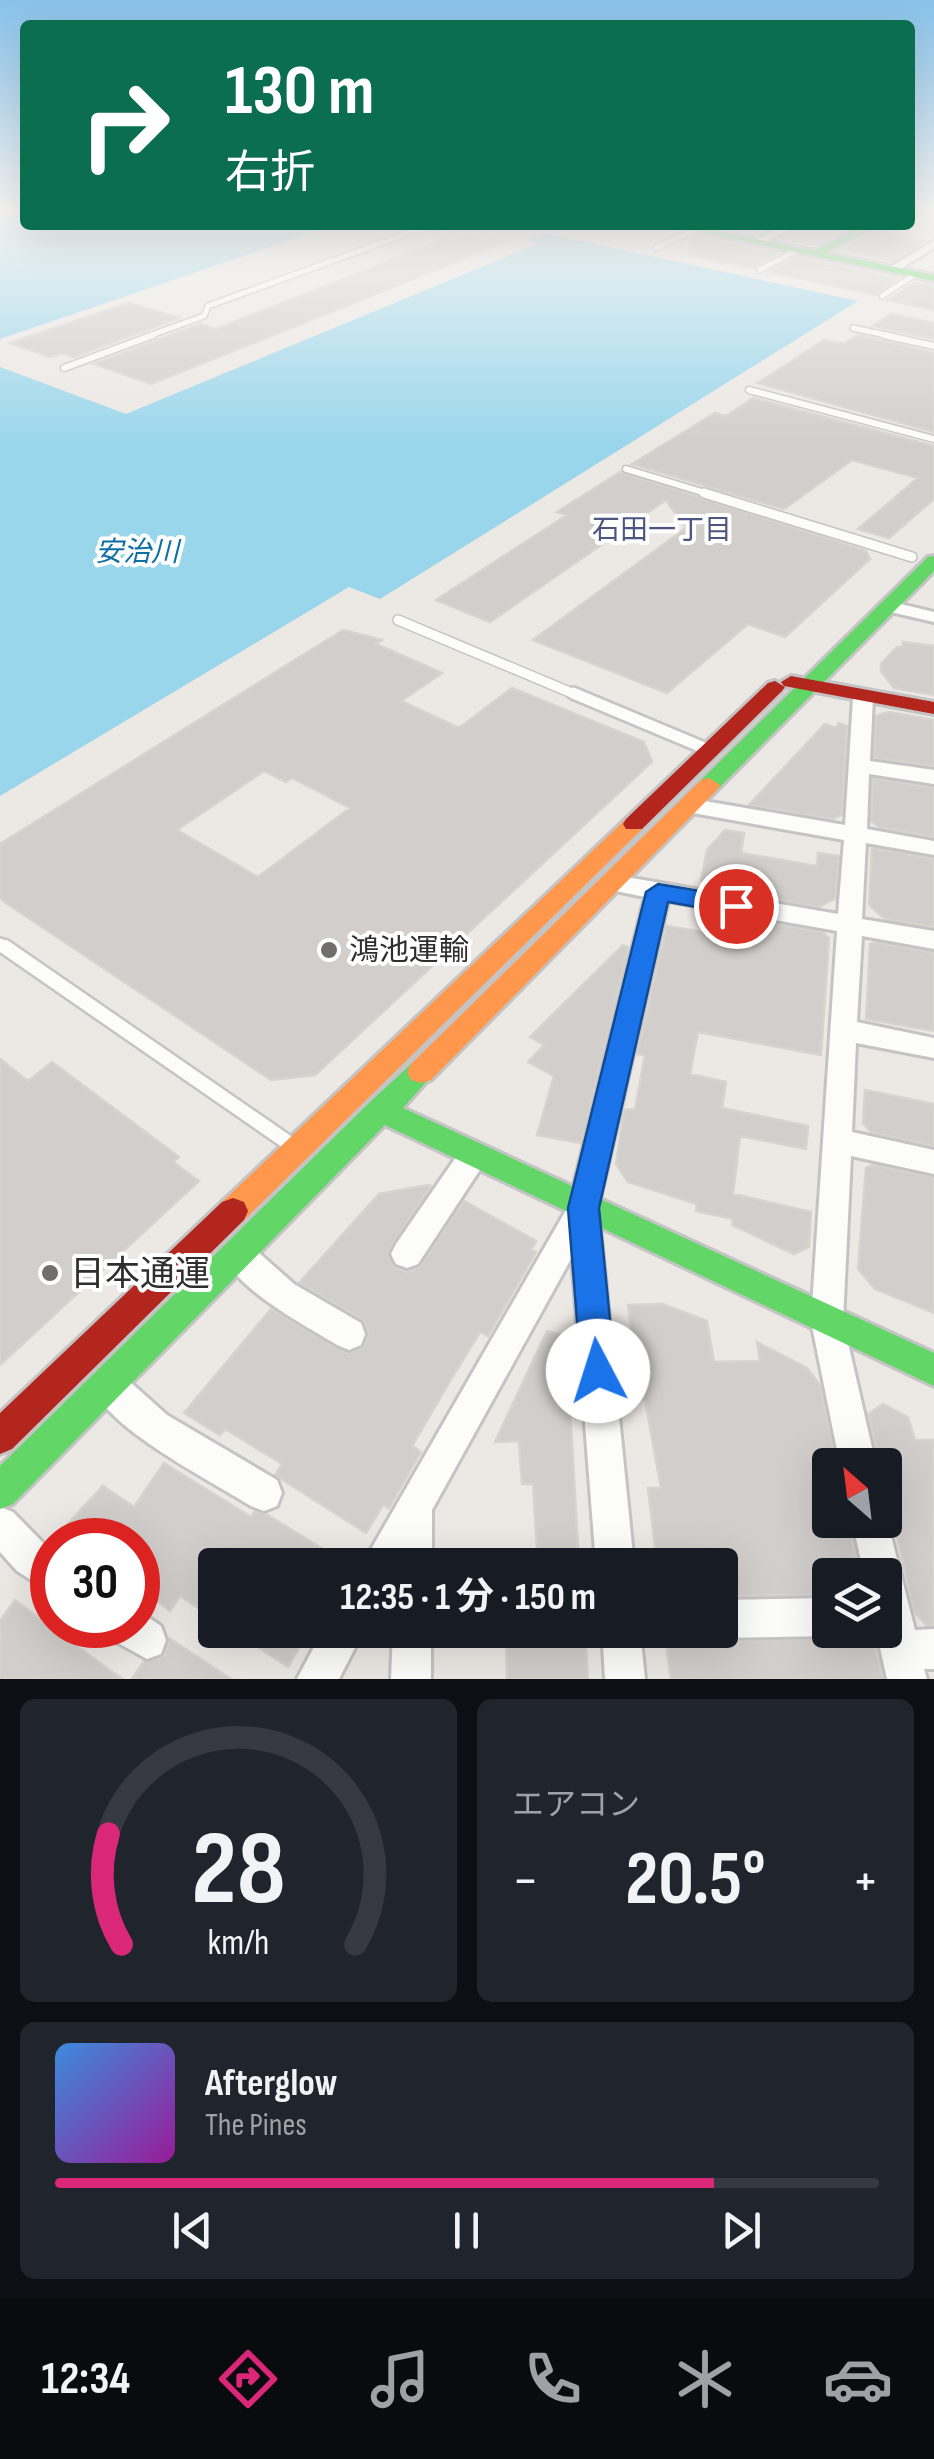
<!DOCTYPE html>
<html lang="ja">
<head>
<meta charset="utf-8">
<style>
  :root { --surface:#171b24; --page:#20242c; --text:#f1f3f6; --muted:#9ea1a6; --line:#363941; --accent:#db2777 }
  body { margin:0; font-family:"Sofia Sans Condensed","Noto Sans JP",sans-serif; background:var(--page); color:var(--text); height:100vh; display:flex; flex-direction:column; font-size:38px; white-space:nowrap }
  * { box-sizing:border-box; margin:0 }
  p { font-size:32px; color:var(--muted) }
  .icon { flex:none; width:55px; height:55px; fill:none; stroke:currentColor; stroke-width:2; stroke-linecap:round; stroke-linejoin:round }
  .map { position:relative; height:1679px; overflow:hidden }
  .sheet { display:flex; flex-direction:column; gap:20px; padding:20px; background:#0d0f14; flex:1 }
  .sheet>* { flex:none }
  .guide { position:absolute; left:20px; top:20px; width:895px; height:210px; border-radius:10px; box-shadow:0 10px 40px #0002; background:#0b6e4f; color:#fff; overflow:hidden }
  .needle { width:65px; rotate:332deg }
  .buttons { position:absolute; left:812px; top:1448px; display:grid; gap:20px }
  .buttons a { display:grid; place-items:center; width:90px; height:90px; border-radius:10px; background:var(--surface); box-shadow:0 10px 40px #0002; font-size:50px }
  .speed { position:absolute; left:30px; top:1518px; display:flex; gap:20px; font-size:50px; font-weight:700; text-align:center }
  .speed>* { display:grid; place-content:center; width:130px; height:130px; border-radius:50%; background:var(--surface); box-shadow:0 10px 40px #0002; line-height:1 }
  .speed .limit { border:15px solid #d22; background:#fff; color:#111 }
  .pin { position:absolute; display:grid; place-items:center; width:85px; height:85px; color:#fff; margin:-42px; border:5px solid #fff; border-radius:50%; box-shadow:0 2px 10px #0007 }
  .me { position:absolute; width:110px; margin:-55px; rotate:355deg; stroke-linejoin:round; filter:drop-shadow(0 0 8px #0008) }
  .turn { display:flex; align-items:center; gap:35px; height:210px; padding:0 40px; font-size:45px }
  .turn .icon { width:130px; height:130px; stroke-width:2.5 }
  .turn b { display:block; font-size:70px; line-height:85px }
  .big { font-size:75px; font-weight:700; line-height:1.1 }
  .sheet .widget { flex:1; display:flex; flex-direction:column; justify-content:center; gap:15px; min-width:0; padding:0 35px; border-radius:15px; background:var(--page) }
  .sheet .dial { align-items:center; gap:0 }
  .dial svg { height:260px; overflow:visible; fill:none; stroke:var(--line); stroke-width:7; stroke-linecap:round; text-anchor:middle }
  .dial text { fill:var(--text); stroke:none }
  .song { display:flex; align-items:center; gap:30px }
  .cover { width:120px; height:120px; border-radius:15px; background:linear-gradient(135deg,hsl(210 70% 55%),hsl(300 70% 35%)) }
  .played { height:10px; border-radius:5px; background:linear-gradient(90deg,var(--accent) 80%,var(--line) 80%) }
  .keys { display:flex; justify-content:space-around; direction:ltr }
  .heat { display:flex; justify-content:space-between; align-items:center; font-size:55px; direction:ltr }
  .sheet .tiles { flex:1; display:grid; gap:20px; grid-template-columns:1fr 1fr }
  .widget:last-child { grid-column:span 2 }
  .trip { position:absolute; left:198px; top:1548px; width:540px; height:100px; border-radius:10px; background:var(--surface); box-shadow:0 10px 40px #0002; font-weight:700; line-height:100px; text-align:center }
  .tabs { display:flex; height:160px; justify-content:space-around; align-items:center; background:#090b0e; color:var(--muted) }
  .tabs .icon { width:70px; height:70px }
  .tabs .selected { color:var(--accent) }
  .tabs b { font-size:45px; color:var(--text) }
  .map>svg:first-child { display:block }
  .water { fill:#99d6ec }
  .building { fill:#d1cecb; stroke:#d7d4d0; stroke-width:2.5; fill-rule:evenodd }
  .lines { fill:none; stroke-linecap:round; stroke-linejoin:round }
  .lane-far4-casing { stroke:#c5c4c5; stroke-width:8 }
  .lane-far3-casing { stroke:#c5c4c5; stroke-width:9 }
  .lane-far2-casing { stroke:#c5c4c5; stroke-width:12 }
  .lane-far1-casing { stroke:#c5c4c5; stroke-width:16 }
  .lane-casing { stroke:#c5c4c5; stroke-width:19 }
  .street-casing { stroke:#c5c4c5; stroke-width:6 }
  .fast-casing { stroke:#c5c4c5; stroke-width:6 }
  .slow-casing { stroke:#c5c4c5; stroke-width:6 }
  .jam-casing { stroke:#c5c4c5; stroke-width:6 }
  .lane-far4 { stroke:#fcfcfb; stroke-width:5 }
  .lane-far3 { stroke:#fcfcfb; stroke-width:6 }
  .lane-far2 { stroke:#fcfcfb; stroke-width:9 }
  .lane-far1 { stroke:#fcfcfb; stroke-width:11 }
  .lane { stroke:#fcfcfb; stroke-width:14 }
  .street { fill:#fcfcfb; fill-rule:evenodd }
  .fast { fill:#63d668; fill-rule:evenodd }
  .slow { fill:#ff974d; fill-rule:evenodd }
  .jam { fill:#b3261e; fill-rule:evenodd }
  .route { fill:#1a73e8; stroke:#114b97; stroke-width:2.5 }
  .poi-dot { fill:#706f6e; stroke:#fff; stroke-width:4 }
  .labels { text-anchor:middle; stroke-width:8; stroke-linejoin:round; paint-order:stroke }
  .far-neighbourhood-label { font-size:28px; fill:#4d5680; stroke:#fff }
  .far-water-label { font-size:28px; font-style:italic; fill:#0d6fa3; stroke:#fff }
  .poi-label { font-size:30px; fill:#2e2e2e; stroke:#fff; text-anchor:start }
  .near-poi-label { font-size:35px; fill:#2e2e2e; stroke:#fff; text-anchor:start }
</style>
</head>
<body>
<div class="map">
<svg width="934" height="1679" viewBox="0 0 934 1679">
  <rect width="100%" height="100%" fill="#ece8e4"/>
  <!-- water -->
  <path class="water" d="M0,212H25V225H335L0,339Z
    M545,233L858,301L380,599L349,587L0,796V367L126,414L537,244L526,240Z"/>
  <!-- building -->
  <path class="building" d="M800,225H852L813,245L780,238Z
    M878,229L904,234L901,236L926,241L894,261L841,250Z
    M471,234L506,242L151,384L94,364L200,324L216,329L445,239Z
    M698,236L778,253L754,269L689,255L691,239Z
    M797,257L897,279L876,295L769,272Z
    M914,283L934,286V310L888,300Z
    M129,303L179,318L74,357L62,353L50,357L10,343Z
    M891,314L934,323V339L873,326Z
    M858,335L934,353V432L758,383L824,340L844,344Z
    M753,398L934,446V499L889,538L858,529L918,478L852,460L784,509L632,464L715,413L726,416Z
    M620,472L866,551L870,559L785,637L748,624L667,693L533,640L686,528L666,500L490,622L436,600L567,515L557,512Z
    M343,630L382,640L376,644L442,673L401,701L459,728L512,688L644,742L652,762L315,1075L271,1080L6,903L0,898V844ZM264,771L286,782L292,778L350,808L258,877L177,830Z
    M903,642L934,646V695L894,688L881,671V664L897,647H903Z
    M888,712L934,720V766L874,758L876,716Z
    M839,723L847,726L842,815L832,819L749,805L825,724L835,728Z
    M873,778L934,788V837L879,827L871,821Z
    M725,830L744,833L741,853L817,866L818,853L839,856L836,898L819,907L711,888L712,884L701,881L707,850Z
    M872,848L934,859V927L885,919L869,905Z
    M707,912L822,932L829,938L821,1055L698,1032L690,1074L726,1082L722,1108L808,1126L806,1149L740,1136L733,1194L811,1212L809,1247L794,1254L732,1225L733,1219L696,1211L697,1204L628,1182L616,1164L624,1110L635,1109L645,1055L637,1054L667,926L703,932Z
    M875,942L934,953V1031L866,1019L870,944Z
    M623,945L629,948L581,1143L537,1135L554,1076L528,1062L544,1045L530,1037Z
    M0,1059L28,1081L52,1062L179,1157L173,1162L199,1181L0,1365Z
    M865,1090L934,1104V1146L871,1132L863,1123Z
    M873,1165L934,1177V1313L875,1289L858,1269L866,1168Z
    M428,1185L431,1186L388,1252L395,1268L408,1272L421,1266L464,1201L536,1241L531,1250L536,1252L488,1336L480,1332L453,1376L412,1446L421,1452L389,1508L383,1505L366,1533L275,1475L282,1464L225,1429L220,1435L184,1413L271,1309L336,1348L348,1353L362,1348L369,1335L363,1320L299,1283L379,1194Z
    M662,1304L707,1321L714,1362L760,1361L757,1342L807,1368L820,1385L836,1462H830V1525H849L860,1575H830V1594L720,1596V1565H657L648,1488H661L645,1400H640L628,1305Z
    M547,1331L566,1336L579,1565H538L533,1484H522L519,1441L495,1442Z
    M883,1404L908,1417L915,1440H934V1625L927,1626L915,1613L885,1486V1465H880L874,1438L868,1414Z
    M164,1463L251,1517L255,1511L266,1514L349,1565H215V1619L180,1596L170,1611L138,1587V1540H73L61,1531L103,1486L134,1507Z
    M15,1600L85,1652L122,1679H0V1621Z
    M232,1630H309L288,1667Z
    M506,1630H585L588,1679H507Z
    M707,1635L720,1642L866,1636L875,1644L883,1679H671L667,1650L676,1636Z
    M169,1638L231,1679H132L144,1661L165,1655Z"/>
  <g class="lines">
    <defs>
      <path id="lane-far4" d="M656,248L696,230
        M760,270L797,250
        M882,296L916,274
        M853,328L895,337
        M146,337L204,316L208,306L417,230L453,225"/>
      <path id="lane-far3" d="M884,335L934,346
        M64,368L153,335
        M749,390L934,439
        M626,469L712,495"/>
      <path id="lane-far2" d="M704,493L912,557
        M398,620L579,696"/>
      <path id="lane-far1" d="M573,693L709,750
        M0,944L8,950"/>
      <path id="lane" d="M5,947L290,1144"/>
      <path id="street" d="M784,225H797L761,244L752,242Z
        M934,241V248L895,272L886,270Z
        M888,601L934,612V622L882,610L879,606Z
        M863,692L873,698L870,761L934,770V784L869,774L867,829L934,841V855L866,843L862,919L934,931V949L862,936L857,1022L934,1038V1058L856,1043L852,1132L934,1150V1174L851,1156L843,1321L876,1465H840L811,1321L837,931L668,901L598,1208L634,1565H596L572,1257L432,1510V1565H362L569,1205L645,897L601,888L597,882L609,874L838,914L844,840L687,812L676,805L687,798L845,825L853,698Z
        M473,1144L483,1147L488,1156L483,1165L418,1264L407,1268L396,1264L391,1254L396,1244L463,1147Z
        M238,1240L249,1244L294,1284L361,1323L365,1334L361,1345L349,1350L337,1345C303,1324 240,1292 222,1254L227,1244Z
        M107,1367L119,1372L167,1415L277,1480L282,1493L277,1506L264,1511L251,1506C208,1479 109,1430 90,1384L95,1372Z
        M0,1507L13,1512L52,1552V1593L17,1571L0,1552Z
        M885,1512L915,1630L934,1629V1669H924L927,1679H887L876,1630H885V1575H864L852,1520H885Z
        M830,1598V1630H844L830,1636L720,1638L705,1630H720V1600Z
        M139,1611L161,1626L166,1640L161,1654L147,1659L111,1639L106,1625H138Z
        M323,1630H364L339,1679H297Z
        M393,1630H431V1679H391Z
        M602,1630H640L645,1679H605Z"/>
      <path id="fast" d="M667,225H687L814,251L864,225H876L826,253L934,275V281Z
        M934,556V571L717,790H701L698,785L701,780L928,557Z
        M421,1061L431,1064L435,1072L403,1108L934,1353V1386L385,1125L13,1504L0,1509V1466L370,1102L411,1064Z"/>
      <path id="slow" d="M709,778L720,785L717,790L431,1080L421,1083L411,1080L407,1072L411,1064L701,780Z
        M634,817L645,824L642,829L244,1220L233,1224L222,1220L218,1211L222,1202L626,819Z"/>
      <path id="jam" d="M791,676L934,702V714L784,686L781,682Z
        M775,681L785,687L782,691L642,829H626L623,824L626,819L768,683Z
        M233,1198L244,1202L248,1211L244,1220L12,1449L0,1454V1413L222,1202Z"/>
    </defs>
    <!-- lane-far4 casing -->
    <use href="#lane-far4" class="lane-far4-casing"/>
    <!-- lane-far3 casing -->
    <use href="#lane-far3" class="lane-far3-casing"/>
    <!-- lane-far2 casing -->
    <use href="#lane-far2" class="lane-far2-casing"/>
    <!-- lane-far1 casing -->
    <use href="#lane-far1" class="lane-far1-casing"/>
    <!-- lane casing -->
    <use href="#lane" class="lane-casing"/>
    <!-- street casing -->
    <use href="#street" class="street-casing"/>
    <!-- fast casing -->
    <use href="#fast" class="fast-casing"/>
    <!-- slow casing -->
    <use href="#slow" class="slow-casing"/>
    <!-- jam casing -->
    <use href="#jam" class="jam-casing"/>
    <!-- lane-far4 -->
    <use href="#lane-far4" class="lane-far4"/>
    <!-- lane-far3 -->
    <use href="#lane-far3" class="lane-far3"/>
    <!-- lane-far2 -->
    <use href="#lane-far2" class="lane-far2"/>
    <!-- lane-far1 -->
    <use href="#lane-far1" class="lane-far1"/>
    <!-- lane -->
    <use href="#lane" class="lane"/>
    <!-- street -->
    <use href="#street" class="street"/>
    <!-- fast -->
    <use href="#fast" class="fast"/>
    <!-- slow -->
    <use href="#slow" class="slow"/>
    <!-- jam -->
    <use href="#jam" class="jam"/>
  </g>
  <!-- sky -->
  <linearGradient id="sky" x2="0" y2="1"><stop stop-color="#88c2ea"/><stop offset="0.47" stop-color="#f6f5f3"/><stop offset="1" stop-color="#f6f5f3" stop-opacity="0"/></linearGradient>
  <rect width="934" height="447" fill="url(#sky)"/>
  <!-- route -->
  <path class="route" d="M658,884L736,897L748,906L736,914L668,902L599,1208L615,1371L610,1382L598,1387L586,1382L581,1371L568,1208L646,892Z"/>
  <!-- markers -->
  <g class="poi-dot">
    <circle cx="329" cy="950" r="10"/>
    <circle cx="50" cy="1273" r="10"/>
  </g>
  <g class="labels">
    <!-- far-neighbourhood labels -->
    <g class="far-neighbourhood-label">
      <text x="662" y="539">石田一丁目</text>
    </g>
    <!-- far-water labels -->
    <g class="far-water-label">
      <text x="137" y="561">安治川</text>
    </g>
    <!-- poi labels -->
    <g class="poi-label">
      <text x="349" y="960">鴻池運輸</text>
    </g>
    <!-- near-poi labels -->
    <g class="near-poi-label">
      <text x="70" y="1285">日本通運</text>
    </g>
  </g>
</svg>
<div class="buttons">
<a><svg class="needle" viewBox="-14 -14 28 28"><path d="M0-13l5 13h-10z" fill="#e53935"/><path d="M0 13l5-13h-10z" fill="#9ea1a6"/></svg></a>
<a><svg class="icon" aria-label="layers" viewBox="0 0 24 24"><path d="M12 4l9 5-9 5-9-5zM3 14l9 5 9-5"/></svg></a>
</div>
<div class="speed"><div class="limit">30</div></div>
<div class="pin" style="left:736px;top:906px;background:#d93025"><svg class="icon" aria-label="arrive" viewBox="0 0 24 24"><path d="M6 21V4h12l-3 4 3 4H6"/></svg></div>
<svg class="me" style="left:598px;top:1371px" viewBox="-20 -20 40 40"><circle r="19" fill="#fff"/><path d="M0-13L10 11 0 6-10 11z" fill="#1a73e8"/></svg>
<div class="trip">12:35 · 1 分 · 150 m</div>
<div class="guide">
<div class="turn"><svg class="icon" aria-label="right" viewBox="0 0 24 24"><path d="M7 20v-9h11M14 6l5 5-5 5"/></svg><div><b>130 m</b>右折</div></div>
</div>
</div>
<section class="sheet">
<div class="tiles">
<div class="widget dial"><svg viewBox="0 0 100 80">
<path d="M14 69A42 42 0 1 1 86 69"/>
<path d="M14 69A42 42 0 0 1 10 35" stroke="#db2777"/>
<text x="50" y="56" font-size="32" font-weight="700">28</text>
<text x="50" y="72" font-size="11">km/h</text>
</svg></div>
<div class="widget"><p>エアコン</p>
<div class="heat"><a>−</a><b class="big">20.5°</b><a>+</a></div>
</div>
<div class="widget">
<div class="song"><i class="cover"></i><div><b>Afterglow</b><p>The Pines</p></div></div>
<div class="played"></div>
<div class="keys"><svg class="icon" aria-label="previous" viewBox="0 0 24 24"><path d="M18 5L8 12l10 7zM5 5v14"/></svg><svg class="icon" aria-label="pause" viewBox="0 0 24 24"><path d="M8 5v14M16 5v14"/></svg><svg class="icon" aria-label="next" viewBox="0 0 24 24"><path d="M6 5l10 7-10 7zM19 5v14"/></svg></div>
</div>
</div>
</section>
<nav class="tabs">
<b>12:34</b>
<svg class="icon selected" aria-label="directions" viewBox="0 0 24 24"><path d="M12 3l9 9-9 9-9-9zM9 14v-3h6M13 9l2 2-2 2"/></svg>
<svg class="icon" aria-label="music" viewBox="0 0 24 24"><path d="M9 18V5l10-2v13"/><circle cx="6" cy="18" r="3"/><circle cx="16" cy="16" r="3"/></svg>
<svg class="icon" aria-label="phone" viewBox="0 0 24 24"><path d="M5 4h4l2 5-3 2q2 4 5 5l2-3 5 2v4C11 20 4 13 5 4z"/></svg>
<svg class="icon" aria-label="climate" viewBox="0 0 24 24"><path d="M12 3v18M4 7l16 10M4 17L20 7"/></svg>
<svg class="icon" aria-label="car" viewBox="0 0 24 24"><path d="M5 17H2v-5l4-1 3-4h7l3 4 3 1v5h-3M9 17h6M6 11h13"/><circle cx="7" cy="17" r="2"/><circle cx="17" cy="17" r="2"/></svg>
</nav>
</body>
</html>
